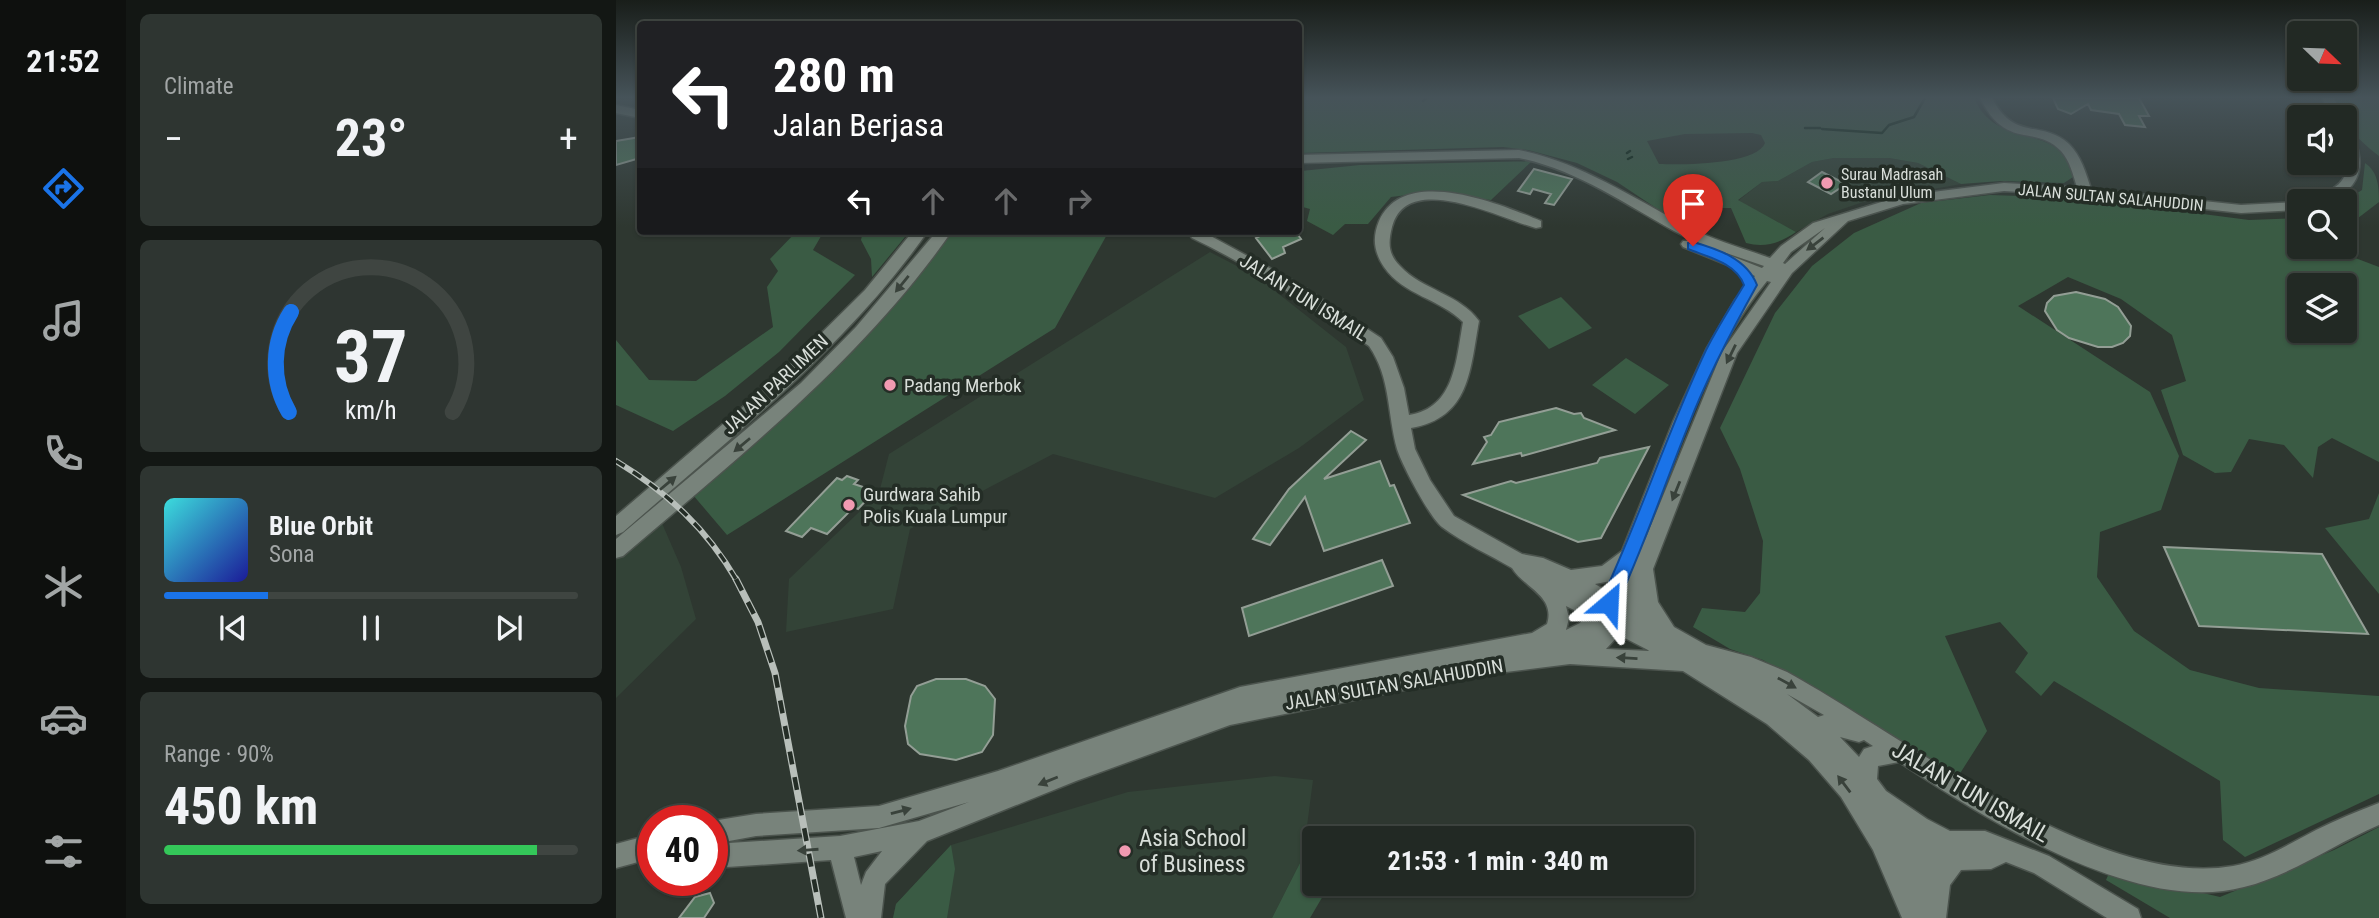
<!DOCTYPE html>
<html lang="en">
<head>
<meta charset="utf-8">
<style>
  :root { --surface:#222924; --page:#2e3531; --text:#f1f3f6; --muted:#a2a6a6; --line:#3f4541; --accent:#1a73e8 }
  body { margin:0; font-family:"Roboto Condensed",sans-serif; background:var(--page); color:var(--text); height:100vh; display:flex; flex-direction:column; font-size:26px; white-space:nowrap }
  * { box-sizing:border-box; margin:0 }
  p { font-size:23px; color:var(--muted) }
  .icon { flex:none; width:38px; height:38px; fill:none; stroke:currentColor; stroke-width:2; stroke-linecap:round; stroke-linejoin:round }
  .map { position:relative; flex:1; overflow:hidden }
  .panel { display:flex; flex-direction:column; gap:14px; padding:14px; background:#131714; width:490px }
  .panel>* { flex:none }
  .hud { position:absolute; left:21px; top:21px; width:665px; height:214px; border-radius:7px; box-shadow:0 2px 5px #0004,0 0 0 2px var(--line); background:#202124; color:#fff; overflow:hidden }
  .needle { width:46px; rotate:113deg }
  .buttons { position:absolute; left:1671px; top:21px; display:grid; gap:14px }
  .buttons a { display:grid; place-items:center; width:70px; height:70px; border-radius:7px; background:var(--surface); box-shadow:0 2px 5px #0004,0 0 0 2px var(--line); font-size:35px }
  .speed { position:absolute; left:21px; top:805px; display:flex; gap:14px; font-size:35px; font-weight:700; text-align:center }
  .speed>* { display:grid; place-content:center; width:91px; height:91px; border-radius:50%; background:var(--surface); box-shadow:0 2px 5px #0004,0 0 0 2px var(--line); line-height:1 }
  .speed .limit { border:10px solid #d22; background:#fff; color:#111 }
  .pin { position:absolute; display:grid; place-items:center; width:60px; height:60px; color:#fff; margin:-72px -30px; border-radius:50% 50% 50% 0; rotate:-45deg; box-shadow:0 0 7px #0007 }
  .pin .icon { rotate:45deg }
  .me { position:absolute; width:77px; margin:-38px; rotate:26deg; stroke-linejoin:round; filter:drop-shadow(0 0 5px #0008) }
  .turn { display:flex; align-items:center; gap:24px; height:147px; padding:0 21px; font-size:32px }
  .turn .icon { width:91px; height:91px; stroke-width:2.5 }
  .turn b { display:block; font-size:49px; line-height:60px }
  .lanes { display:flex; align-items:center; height:66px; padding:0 21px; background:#0003; justify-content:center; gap:35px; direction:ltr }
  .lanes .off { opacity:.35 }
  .big { font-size:52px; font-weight:700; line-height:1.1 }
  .panel .card { flex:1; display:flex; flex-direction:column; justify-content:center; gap:10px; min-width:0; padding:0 24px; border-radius:10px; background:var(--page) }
  .panel .dial { align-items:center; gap:0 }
  .dial svg { height:182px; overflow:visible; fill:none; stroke:var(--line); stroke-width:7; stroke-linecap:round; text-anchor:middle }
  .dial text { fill:var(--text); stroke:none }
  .song { display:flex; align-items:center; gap:21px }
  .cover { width:84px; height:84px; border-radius:10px; background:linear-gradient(135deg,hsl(180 70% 55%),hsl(240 70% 35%)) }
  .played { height:7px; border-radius:4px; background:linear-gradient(90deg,var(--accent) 25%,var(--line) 25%) }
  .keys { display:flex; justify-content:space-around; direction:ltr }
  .heat { display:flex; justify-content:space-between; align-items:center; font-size:38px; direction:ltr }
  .charge { height:10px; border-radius:5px; background:linear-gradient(90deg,#34c759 90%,var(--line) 0) }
  .trip { position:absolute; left:686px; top:826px; width:392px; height:70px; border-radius:7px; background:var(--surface); box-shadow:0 2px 5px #0004,0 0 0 2px var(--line); font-weight:700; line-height:70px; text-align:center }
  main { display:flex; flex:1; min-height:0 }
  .menu { display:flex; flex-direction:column; width:126px; justify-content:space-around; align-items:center; background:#0e100e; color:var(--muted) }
  .menu .icon { width:49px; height:49px }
  .menu .on { color:var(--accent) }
  .menu b { font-size:32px; color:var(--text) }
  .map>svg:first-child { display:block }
  .built { fill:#334337 }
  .green { fill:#3a5b44; fill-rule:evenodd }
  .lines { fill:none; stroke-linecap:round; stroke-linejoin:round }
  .stream { stroke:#03200e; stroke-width:2.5 }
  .building { fill:#4e755a; stroke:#939e95; stroke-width:2 }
  .minor-casing { stroke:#4c544e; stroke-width:3 }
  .minor { fill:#78837b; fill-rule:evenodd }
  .rail-far1-casing { stroke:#b8bfba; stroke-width:6 }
  .rail-casing { stroke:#b8bfba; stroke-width:7 }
  .rail-far1 { stroke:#242d26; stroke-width:3.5; stroke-dasharray:10; stroke-linecap:butt }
  .rail { stroke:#242d26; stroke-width:4.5; stroke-dasharray:13; stroke-linecap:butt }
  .oneway { fill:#39423b }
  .route { fill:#1a73e8; stroke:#114b97; stroke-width:2 }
  .poi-dot { fill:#f19ab1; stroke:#242d26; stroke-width:2.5 }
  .labels { text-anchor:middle; stroke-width:7; stroke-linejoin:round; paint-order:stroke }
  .far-poi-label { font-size:16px; fill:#d8ded9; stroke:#242d26; text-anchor:start }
  .far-street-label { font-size:16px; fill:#d8ded9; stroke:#242d26 }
  .street-label { font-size:19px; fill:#d8ded9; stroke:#242d26 }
  .poi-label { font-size:19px; fill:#d8ded9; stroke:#242d26; text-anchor:start }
  .near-street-label { font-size:23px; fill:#d8ded9; stroke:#242d26 }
  .near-poi-label { font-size:23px; fill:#d8ded9; stroke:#242d26; text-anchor:start }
</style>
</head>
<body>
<main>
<nav class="menu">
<b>21:52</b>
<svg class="icon on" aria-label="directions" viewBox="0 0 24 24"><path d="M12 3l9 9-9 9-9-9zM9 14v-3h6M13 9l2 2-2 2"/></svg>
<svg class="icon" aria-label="music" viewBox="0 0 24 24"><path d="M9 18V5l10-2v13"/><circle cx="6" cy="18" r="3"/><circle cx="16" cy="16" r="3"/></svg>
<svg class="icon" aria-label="phone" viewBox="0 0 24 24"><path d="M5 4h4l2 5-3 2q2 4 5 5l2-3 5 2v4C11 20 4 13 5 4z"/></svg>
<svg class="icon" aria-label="climate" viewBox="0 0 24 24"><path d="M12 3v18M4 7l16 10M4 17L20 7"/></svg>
<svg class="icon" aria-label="car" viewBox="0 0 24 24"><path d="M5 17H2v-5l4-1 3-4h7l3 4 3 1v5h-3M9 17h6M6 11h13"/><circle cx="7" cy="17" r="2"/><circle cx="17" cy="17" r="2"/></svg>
<svg class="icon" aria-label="filters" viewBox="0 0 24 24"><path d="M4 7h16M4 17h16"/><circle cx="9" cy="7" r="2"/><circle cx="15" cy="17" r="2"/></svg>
</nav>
<section class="panel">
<div class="card"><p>Climate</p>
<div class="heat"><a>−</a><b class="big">23°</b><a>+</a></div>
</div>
<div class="card dial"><svg viewBox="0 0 100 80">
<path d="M14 69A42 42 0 1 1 86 69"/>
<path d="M14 69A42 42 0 0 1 15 25" stroke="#1a73e8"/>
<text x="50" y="56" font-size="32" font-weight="700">37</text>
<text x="50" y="72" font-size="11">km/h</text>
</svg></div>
<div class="card">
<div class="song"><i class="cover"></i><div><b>Blue Orbit</b><p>Sona</p></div></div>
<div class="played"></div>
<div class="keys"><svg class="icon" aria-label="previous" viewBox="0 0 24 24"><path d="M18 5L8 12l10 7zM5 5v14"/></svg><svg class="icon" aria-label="pause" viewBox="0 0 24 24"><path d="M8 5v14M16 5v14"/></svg><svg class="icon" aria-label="next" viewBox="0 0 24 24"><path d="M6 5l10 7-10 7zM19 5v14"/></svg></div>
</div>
<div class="card"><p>Range · 90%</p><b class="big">450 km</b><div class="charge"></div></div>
</section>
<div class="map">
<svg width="1763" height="918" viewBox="0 0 1763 918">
  <rect width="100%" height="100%" fill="#2e3730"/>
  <!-- built -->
  <path class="built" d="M1218,158H1273L1302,163L1345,184L1250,201L1212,214L1180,232L1122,201L1146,182L1162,181L1196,162Z
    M594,252L640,276L730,347L748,400L683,448L599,498L437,454L294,529L277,609L170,632L173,579L263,493L273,454Z
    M45,521L65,567L80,619L0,698V560Z
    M659,776L697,780L687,857L656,918H277L280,904L335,845L512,792Z"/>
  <!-- green -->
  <path class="green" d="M682,98H1358C1382,153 1446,119 1457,177L1448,183L1385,181L1345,184L1302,163L1273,158H1218L1196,162L1162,181L1146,182L1122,200L1180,232C1164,243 1149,248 1130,243L1115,208H1089L1067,226L1001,182L961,163L912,150L887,147L683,153ZM1136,133L1145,135L1149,143C1141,165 1064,165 1043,164L1031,141L1069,134Z
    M1716,98H1763V156C1736,135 1732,126 1716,98Z
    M916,161L875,200L808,193L775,197L752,224H729L717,235L691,221L694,209L683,206L682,175L685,171L744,165Z
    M1749,163C1762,172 1763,186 1763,202L1729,228V201L1746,190Z
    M1374,195L1464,198L1633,220L1683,218L1684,247H1726L1734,256L1763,267V462L1716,438L1702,447L1697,478L1668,445L1633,439L1615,472L1599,473L1567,455L1545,390L1570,381L1556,335L1505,299L1452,277L1402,306L1534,392L1563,456L1545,510L1484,532L1481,577L1518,631L1574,670L1643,688L1763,696V794L1629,857L1607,840L1604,781L1438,681L1425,696L1399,672L1412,653L1384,622L1329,636L1371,731L1343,775L1147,660L1114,649L1077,627L1086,608L1129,612L1144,593L1147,541L1124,469L1104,428L1159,313L1196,266L1238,233L1305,203ZM1684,285H1729V331H1684Z
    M181,231H208L197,250L239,275L163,352L109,396L57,431L0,405V340L33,380L80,381L157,327L151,287L162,271L154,259Z
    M247,231H294L256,277L255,259L245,240Z
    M337,231H493L439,328L111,535L77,495L228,357L282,301Z
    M945,297L976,328L933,349L902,316Z
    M1010,358L1053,385L1019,414L976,385Z
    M1763,493V594L1709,528L1753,519Z
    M1763,827V918H1554L1490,880L1494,871L1604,897L1718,850Z
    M335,845L339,869L331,918H277L280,904Z
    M687,857L698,859V884H714L694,918H656Z"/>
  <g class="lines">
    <!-- stream -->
    <path class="stream" d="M807,101L811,98
      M1189,128H1204
      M1206,129L1266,133L1273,125L1298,117L1309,98
      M1011,153L1014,151
      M1012,159L1016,157"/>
  </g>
  <!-- building -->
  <path class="building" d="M1437,98H1523L1533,116H1523L1529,127L1509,125L1503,114L1475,110L1472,104L1455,114L1442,109Z
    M24,137V158L0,165V141Z
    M918,169L956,179L938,205L929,203L935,194L917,189L914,194L902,191Z
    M1206,172L1230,184L1215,194L1192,182Z
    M650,231H679L685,239L667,247L669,253L656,259L640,238L644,236L642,234Z
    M1460,292L1489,299L1502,307L1515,326L1514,336L1507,343L1496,347H1482L1453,338L1441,330L1429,311L1431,303L1438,296Z
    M940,408L958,414L965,413L968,418L999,430L906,456L905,453L857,464L871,442L868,437L875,435L883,422Z
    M735,431L750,440L708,479L764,461L774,486L778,485L794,523L708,551L689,497L654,545L637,539L673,489Z
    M1033,447L985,538L962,542L847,495L895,481L900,483L981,463L984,458Z
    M231,476L242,480L238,484L259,491L242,509L238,507L211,534L195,528L186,537L170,531L221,478L226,480Z
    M1548,547L1706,554L1752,634L1583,626Z
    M766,560L777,586L633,636L626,608Z
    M320,679H350L369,686L379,699L377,735L366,752L340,760L304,754L292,744L289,726L295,696L301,686Z
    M94,893L98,903L88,918H63L79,897Z"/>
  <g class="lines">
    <defs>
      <path id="minor" d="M1364,98H1376C1399,142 1425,119 1453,144C1465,156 1470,173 1475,189L1625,205L1684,202V210L1625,213L1469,196L1388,191L1287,204L1232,221L1176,273L1121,353L1037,569L1042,602L1058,627L1090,645L1135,657L1171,672C1288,736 1481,890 1617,866C1647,861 1673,844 1700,830C1720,820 1742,811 1763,803V825C1718,844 1676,875 1628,887C1521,916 1370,819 1283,762L1262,766L1261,779L1270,791L1311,819L1334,831H1369L1433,856L1522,909L1525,918H1491L1418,873L1390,862L1375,869L1345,870L1334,885L1330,918H1286L1257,850L1225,797L1193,760L1151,724L1067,671L954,664L858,676L614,725L460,781L311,841L269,884L265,918H230L215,860L96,868V821L140,814L263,806L382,771L624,687L916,633L931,624C940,596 907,587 896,568C874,555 847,543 826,527C814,518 786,465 781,449C771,413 775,378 753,346C696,307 639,268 576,238L574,235L577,231H593L591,234L683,284L765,338L777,357L788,388L793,415C839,408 840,360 847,322C824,299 787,295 768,267C758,252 756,238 763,221C788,164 884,204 925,221V227L920,228C885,219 791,169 776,227C772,243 772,254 784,266C806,290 844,294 863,321C854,370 854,418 795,428L799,449L814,480L838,516L906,554L927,558L955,570L986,566L1006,551L1057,422L1091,348L1119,300L1139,276L1067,247L1065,244L1067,241H1077L1146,268L1148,266C1117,255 1086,246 1058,231C1007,203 961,170 903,158L682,163V155L903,150C965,163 1013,196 1069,225C1096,240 1126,248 1154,258L1165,246L1197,223L1285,196L1388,183L1461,187C1457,175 1454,161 1445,151C1418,123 1391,152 1364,98ZM1209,228L1169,264L1167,263L1175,252ZM1151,281L1155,282L1106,352L1027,545C1061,455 1089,356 1151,281ZM995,581L989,590L979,584ZM950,606L970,616L964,623L950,630L953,618ZM1003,635L1032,650L1033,651L990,649ZM1171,694L1208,715L1202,717ZM1224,737L1243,742L1248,740L1257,746L1248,749L1243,757ZM353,802L303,821L224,836L97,844L140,836L263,828ZM266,851L250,872L245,885L238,857Z
        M1706,98H1718L1727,117H1715Z
        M0,105L24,110V118L0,113Z
        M1729,128L1733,129C1756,168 1741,201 1694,201C1700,195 1711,193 1719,187C1739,173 1729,149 1729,128Z
        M297,231H312C231,347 112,440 7,532L0,535V516L157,381L249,290Z
        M321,231H336C247,359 124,456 7,556L0,558V539L185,383L240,327Z
        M37,834V858L0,868V844Z"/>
    </defs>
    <!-- minor casing -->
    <use href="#minor" class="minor-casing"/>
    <!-- minor -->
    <use href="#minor" class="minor"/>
    <defs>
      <path id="rail-far1" d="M0,461C51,492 91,529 121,581"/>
      <path id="rail" d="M120,579L142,622L159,673L205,918"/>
    </defs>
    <!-- rail-far1 casing -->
    <use href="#rail-far1" class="rail-far1-casing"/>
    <!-- rail casing -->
    <use href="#rail" class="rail-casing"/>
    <!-- rail-far1 -->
    <use href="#rail-far1" class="rail-far1"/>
    <!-- rail -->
    <use href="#rail" class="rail"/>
  </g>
  <!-- one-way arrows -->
  <defs><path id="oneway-solid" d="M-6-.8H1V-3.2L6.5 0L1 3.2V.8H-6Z" transform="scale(1.75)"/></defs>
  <g class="oneway">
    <use href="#oneway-solid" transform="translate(1199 244) rotate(143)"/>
    <use href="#oneway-solid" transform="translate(286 284) rotate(129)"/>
    <use href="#oneway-solid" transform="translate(1115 354) rotate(116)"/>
    <use href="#oneway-solid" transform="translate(126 445) rotate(140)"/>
    <use href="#oneway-solid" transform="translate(52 483) rotate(-40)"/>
    <use href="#oneway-solid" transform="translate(1060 491) rotate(112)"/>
    <use href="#oneway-solid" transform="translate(1011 658) rotate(-177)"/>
    <use href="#oneway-solid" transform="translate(1171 683) rotate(29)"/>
    <use href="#oneway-solid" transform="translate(432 781) rotate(158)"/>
    <use href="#oneway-solid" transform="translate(1228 784) rotate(-127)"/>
    <use href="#oneway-solid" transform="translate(285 811) rotate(-15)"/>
    <use href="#oneway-solid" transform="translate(192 850) rotate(176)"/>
  </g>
  <!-- sky -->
  <linearGradient id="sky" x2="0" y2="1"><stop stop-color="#191e1a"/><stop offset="0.43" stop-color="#465359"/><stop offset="1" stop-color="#465359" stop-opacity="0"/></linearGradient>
  <rect width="1763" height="227" fill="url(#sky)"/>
  <!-- route -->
  <path class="route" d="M1077,242C1102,249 1131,259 1141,285C1116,330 1092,375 1073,424C1048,485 1028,548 999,608L993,610L987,608L984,603C1023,520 1051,432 1090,350C1101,328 1115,306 1128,285C1120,263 1092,257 1072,249V243Z"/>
  <!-- markers -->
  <g class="poi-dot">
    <circle cx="1211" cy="183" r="7"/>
    <circle cx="274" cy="385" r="7"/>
    <circle cx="233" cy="505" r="7"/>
    <circle cx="509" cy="851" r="7"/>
  </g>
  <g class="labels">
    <!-- far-poi labels -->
    <g class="far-poi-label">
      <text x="1225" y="180">Surau Madrasah<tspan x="1225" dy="18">Bustanul Ulum</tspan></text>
    </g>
    <!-- far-street labels -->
    <g class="far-street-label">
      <text transform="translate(1495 197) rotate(5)" y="6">JALAN SULTAN SALAHUDDIN</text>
    </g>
    <!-- street labels -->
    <g class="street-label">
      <text transform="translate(688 297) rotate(32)" y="7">JALAN TUN ISMAIL</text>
      <text transform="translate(159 384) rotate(-43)" y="7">JALAN PARLIMEN</text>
      <text transform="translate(778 684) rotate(-10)" y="7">JALAN SULTAN SALAHUDDIN</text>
    </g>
    <!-- poi labels -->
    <g class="poi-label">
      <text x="288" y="392">Padang Merbok</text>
      <text x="247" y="501">Gurdwara Sahib<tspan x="247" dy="22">Polis Kuala Lumpur</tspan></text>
    </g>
    <!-- near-street labels -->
    <g class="near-street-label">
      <text transform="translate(1355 792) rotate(30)" y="8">JALAN TUN ISMAIL</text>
    </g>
    <!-- near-poi labels -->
    <g class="near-poi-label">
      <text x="523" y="846">Asia School<tspan x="523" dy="26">of Business</tspan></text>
    </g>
  </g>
</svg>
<div class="buttons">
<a><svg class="needle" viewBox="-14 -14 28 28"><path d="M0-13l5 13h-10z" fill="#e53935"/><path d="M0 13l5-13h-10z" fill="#a2a6a6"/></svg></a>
<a><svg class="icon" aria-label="sound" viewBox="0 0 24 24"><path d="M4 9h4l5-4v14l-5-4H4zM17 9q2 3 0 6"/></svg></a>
<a><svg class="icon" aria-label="search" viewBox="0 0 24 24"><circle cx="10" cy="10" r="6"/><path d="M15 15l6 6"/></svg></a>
<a><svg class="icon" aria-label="layers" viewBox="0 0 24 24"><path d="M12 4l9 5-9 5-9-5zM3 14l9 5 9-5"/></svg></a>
</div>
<div class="speed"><div class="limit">40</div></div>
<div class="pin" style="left:1077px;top:246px;background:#d93025"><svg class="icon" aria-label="arrive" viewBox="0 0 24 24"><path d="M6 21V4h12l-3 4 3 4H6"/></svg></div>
<svg class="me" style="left:993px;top:603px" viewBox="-20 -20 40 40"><path d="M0-17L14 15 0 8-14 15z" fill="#1a73e8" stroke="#fff" stroke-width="4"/></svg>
<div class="trip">21:53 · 1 min · 340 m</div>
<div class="hud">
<div class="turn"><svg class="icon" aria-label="left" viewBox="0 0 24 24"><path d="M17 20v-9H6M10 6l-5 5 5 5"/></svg><div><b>280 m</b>Jalan Berjasa</div></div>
<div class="lanes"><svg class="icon" aria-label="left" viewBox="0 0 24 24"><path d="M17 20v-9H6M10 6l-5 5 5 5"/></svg><svg class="icon off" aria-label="ahead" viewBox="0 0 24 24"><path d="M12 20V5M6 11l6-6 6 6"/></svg><svg class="icon off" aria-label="ahead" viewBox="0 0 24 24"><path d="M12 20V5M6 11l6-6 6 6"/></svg><svg class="icon off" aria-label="right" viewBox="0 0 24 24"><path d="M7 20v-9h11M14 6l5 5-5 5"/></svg></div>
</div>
</div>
</main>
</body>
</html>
